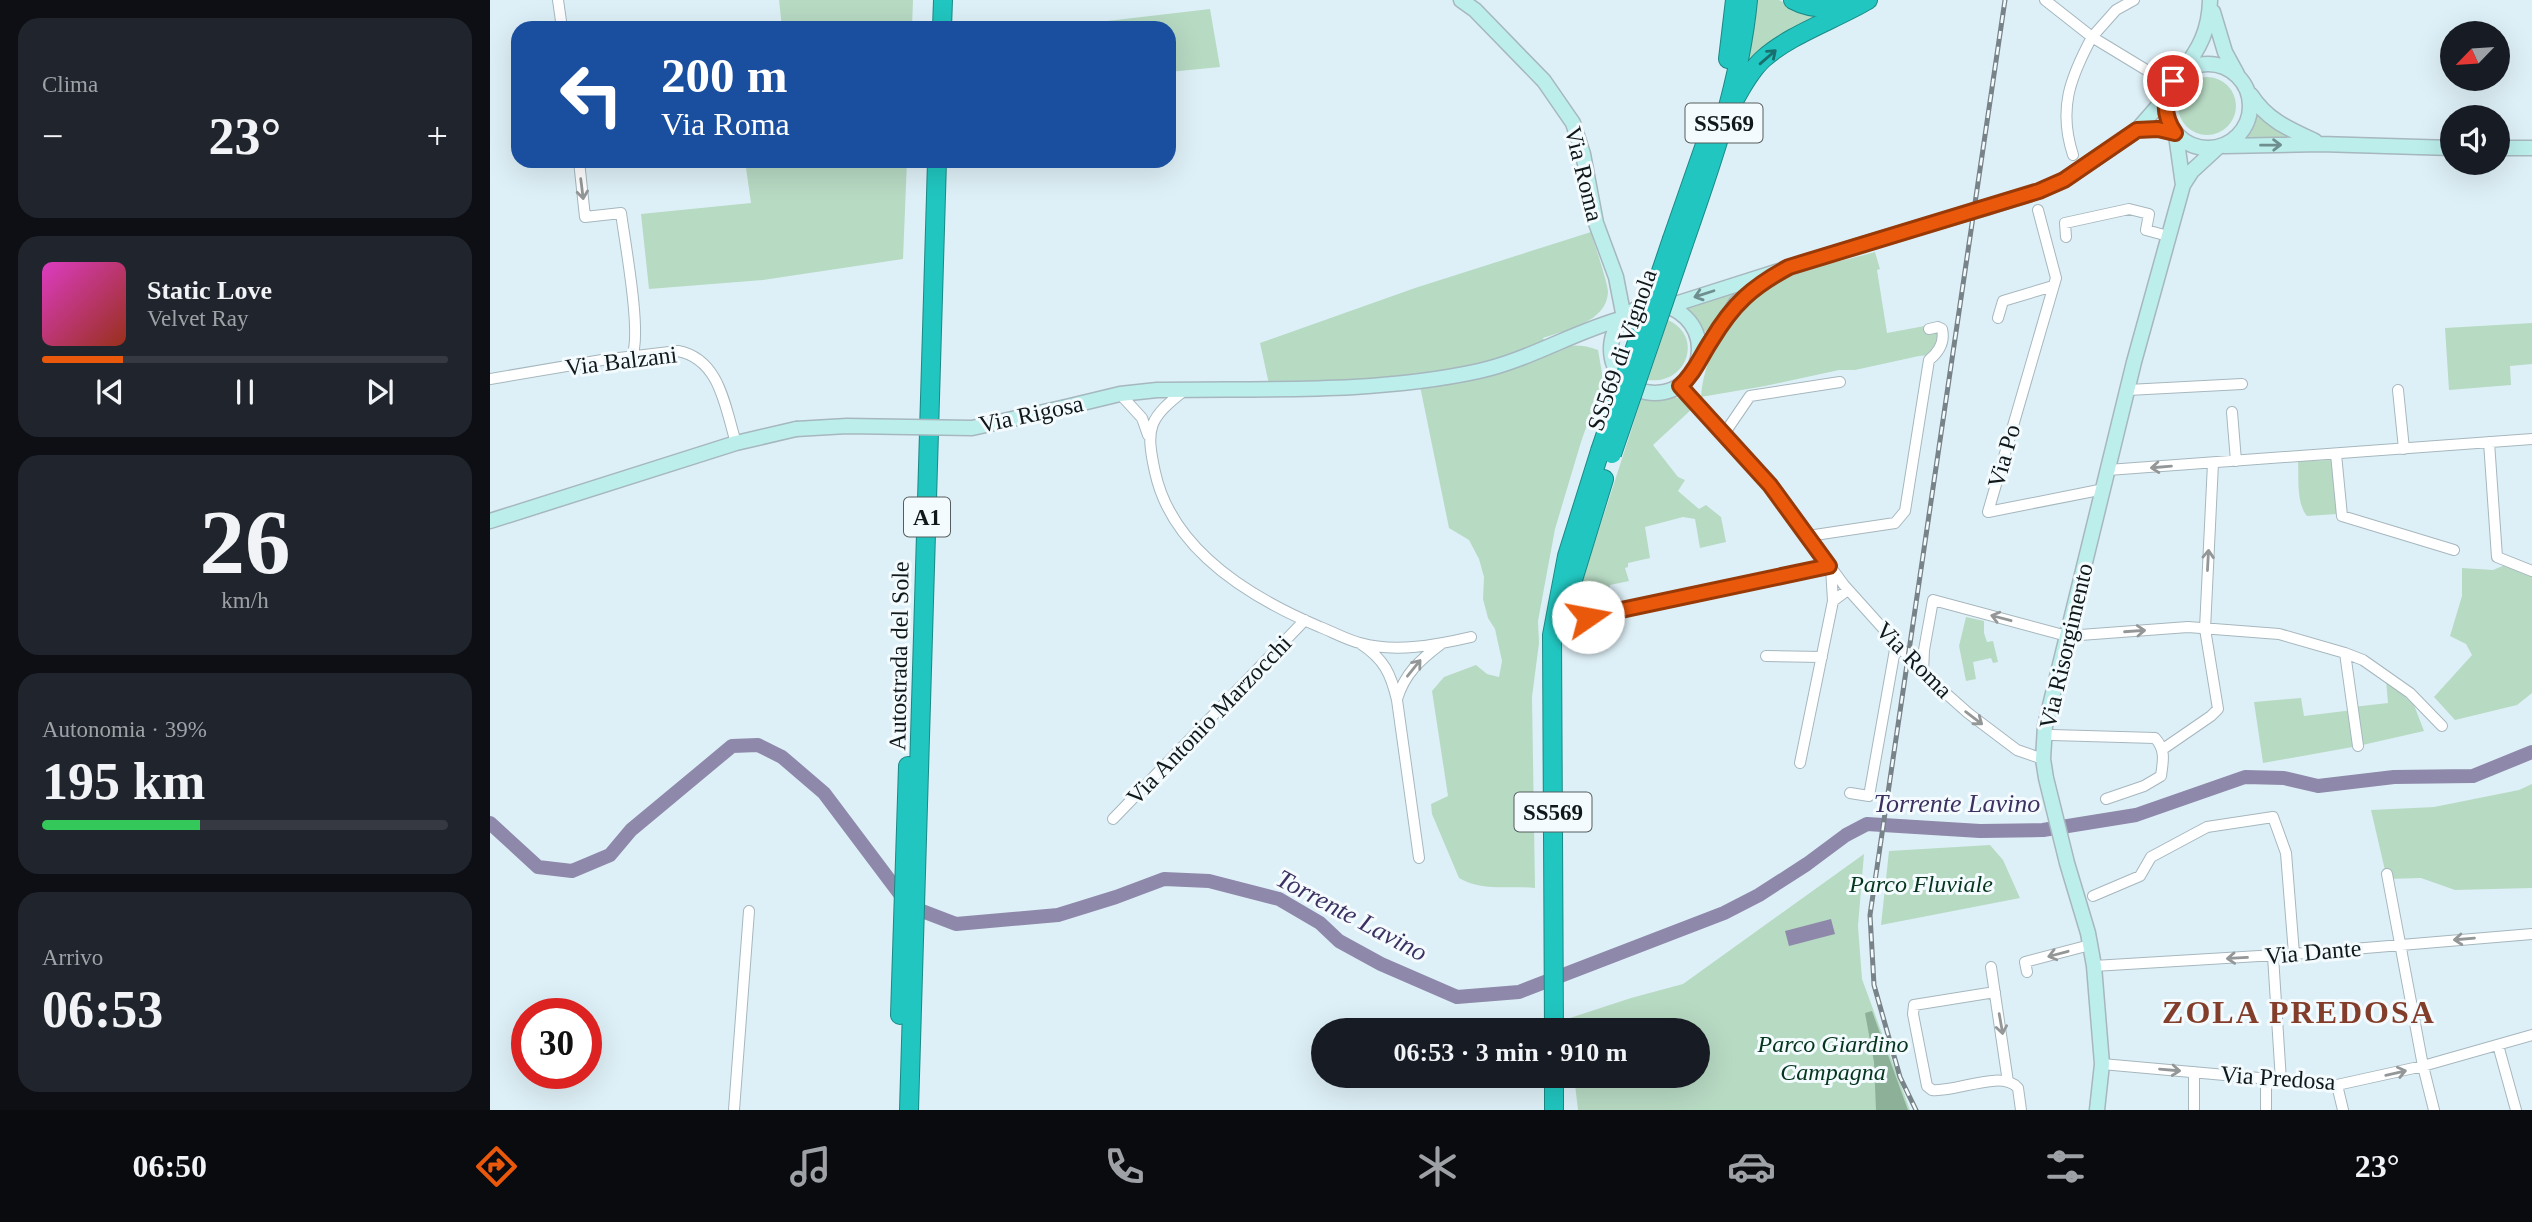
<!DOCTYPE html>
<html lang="it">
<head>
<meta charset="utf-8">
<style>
  :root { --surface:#171b24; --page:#20242c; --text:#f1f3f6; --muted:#9ea1a6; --line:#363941; --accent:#ea580c }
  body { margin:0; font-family:"Times New Roman",serif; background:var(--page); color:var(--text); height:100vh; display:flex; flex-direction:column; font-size:26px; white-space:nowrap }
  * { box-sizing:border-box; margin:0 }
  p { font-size:23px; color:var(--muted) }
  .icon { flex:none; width:38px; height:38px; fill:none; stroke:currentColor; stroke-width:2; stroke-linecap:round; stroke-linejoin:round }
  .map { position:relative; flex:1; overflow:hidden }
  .sheet { display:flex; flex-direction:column; gap:18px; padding:18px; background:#0d0f14; width:490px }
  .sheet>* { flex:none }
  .guide { position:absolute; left:21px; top:21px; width:665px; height:147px; border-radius:21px; box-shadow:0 7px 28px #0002; background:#1a4fa0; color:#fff; overflow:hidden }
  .needle { width:46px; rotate:245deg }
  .buttons { position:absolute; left:1950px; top:21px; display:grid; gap:14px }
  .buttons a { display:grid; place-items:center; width:70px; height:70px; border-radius:50%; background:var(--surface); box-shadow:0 7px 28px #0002; font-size:35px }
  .speed { position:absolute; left:21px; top:998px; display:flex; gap:14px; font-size:35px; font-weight:700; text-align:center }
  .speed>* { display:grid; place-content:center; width:91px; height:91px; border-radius:50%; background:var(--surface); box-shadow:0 7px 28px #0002; line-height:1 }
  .speed .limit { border:10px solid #d22; background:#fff; color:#111 }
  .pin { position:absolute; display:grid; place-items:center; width:60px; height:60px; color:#fff; margin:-30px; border:4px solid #fff; border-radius:50%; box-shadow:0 2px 7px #0007 }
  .me { position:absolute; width:77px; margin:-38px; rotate:78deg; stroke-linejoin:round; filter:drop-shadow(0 0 5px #0008) }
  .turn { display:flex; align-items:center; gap:24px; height:147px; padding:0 35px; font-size:32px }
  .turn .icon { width:91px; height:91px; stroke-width:2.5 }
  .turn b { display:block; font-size:49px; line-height:60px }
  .big { font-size:52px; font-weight:700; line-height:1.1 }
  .sheet .widget { flex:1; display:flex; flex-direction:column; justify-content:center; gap:10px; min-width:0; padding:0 24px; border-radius:21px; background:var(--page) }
  .sheet .dial { align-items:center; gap:0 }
  .dial b { font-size:91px; line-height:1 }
  .song { display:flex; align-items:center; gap:21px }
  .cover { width:84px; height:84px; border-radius:10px; background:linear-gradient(135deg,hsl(310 70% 55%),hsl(10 70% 35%)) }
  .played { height:7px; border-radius:4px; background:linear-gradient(90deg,var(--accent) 20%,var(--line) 20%) }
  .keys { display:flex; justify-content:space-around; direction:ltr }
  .heat { display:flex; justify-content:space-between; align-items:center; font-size:38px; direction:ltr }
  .charge { height:10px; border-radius:5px; background:linear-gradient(90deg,#34c759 39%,var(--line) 0) }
  .trip { position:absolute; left:821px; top:1018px; width:399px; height:70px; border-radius:35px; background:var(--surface); box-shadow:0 7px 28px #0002; font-weight:700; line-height:70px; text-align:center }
  .tab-bar { display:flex; height:112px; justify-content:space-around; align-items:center; background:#090b0e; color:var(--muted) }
  .tab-bar .icon { width:49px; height:49px }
  .tab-bar .active { color:var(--accent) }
  .tab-bar b { font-size:32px; color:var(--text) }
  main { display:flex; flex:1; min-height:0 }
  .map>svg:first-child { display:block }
  .green { fill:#b7dac3 }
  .forest { fill:#8db099 }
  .water { fill:#8e88aa }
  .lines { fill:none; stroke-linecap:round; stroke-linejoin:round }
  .river { stroke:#8e88aa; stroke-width:14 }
  .street-casing { stroke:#a6b7be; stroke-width:12 }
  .secondary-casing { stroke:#a6b7be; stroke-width:17 }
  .highway-casing { stroke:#1b8986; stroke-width:20 }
  .street { stroke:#fff; stroke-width:10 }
  .secondary { stroke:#bceeec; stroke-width:14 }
  .highway { stroke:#21c6c0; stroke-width:18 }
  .rail-casing { stroke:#778388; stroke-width:5 }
  .rail { stroke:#f4fbfe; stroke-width:2.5; stroke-dasharray:8; stroke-linecap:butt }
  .secondary-bridge-casing { stroke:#a6b7be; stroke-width:17; stroke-linecap:butt }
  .highway-bridge-casing { stroke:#1b8986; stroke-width:20; stroke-linecap:butt }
  .secondary-bridge { stroke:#bceeec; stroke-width:14 }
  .highway-bridge { stroke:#21c6c0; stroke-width:18 }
  .oneway { stroke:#196f6d }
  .oneway2 { stroke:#6f8e8e }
  .oneway3 { stroke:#949798 }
  .route-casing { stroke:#983908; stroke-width:18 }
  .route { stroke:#ea580c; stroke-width:12 }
  .labels { text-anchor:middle; stroke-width:6; stroke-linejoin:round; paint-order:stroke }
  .shield { fill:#f4fbfe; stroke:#555c5e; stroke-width:2 }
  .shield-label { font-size:23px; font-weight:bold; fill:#11181a }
  .street-label { font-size:24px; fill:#11181a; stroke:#f4fbfe }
  .park-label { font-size:24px; font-style:italic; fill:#05351d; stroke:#f4fbfe }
  .water-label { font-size:26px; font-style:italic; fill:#3d3161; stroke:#f4fbfe }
  .district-label { font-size:32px; font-weight:bold; letter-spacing:2px; fill:#833e2b; stroke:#f4fbfe }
</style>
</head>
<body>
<main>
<section class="sheet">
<div class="widget"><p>Clima</p>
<div class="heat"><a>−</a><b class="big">23°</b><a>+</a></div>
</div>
<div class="widget">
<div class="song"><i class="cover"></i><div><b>Static Love</b><p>Velvet Ray</p></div></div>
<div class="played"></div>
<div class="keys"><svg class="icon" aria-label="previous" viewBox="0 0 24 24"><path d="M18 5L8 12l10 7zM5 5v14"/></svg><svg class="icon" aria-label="pause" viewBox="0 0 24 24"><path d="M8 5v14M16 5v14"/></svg><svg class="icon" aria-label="next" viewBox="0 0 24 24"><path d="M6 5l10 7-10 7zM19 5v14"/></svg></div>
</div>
<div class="widget dial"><b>26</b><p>km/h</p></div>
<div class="widget"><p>Autonomia · 39%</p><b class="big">195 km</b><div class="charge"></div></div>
<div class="widget"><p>Arrivo</p><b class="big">06:53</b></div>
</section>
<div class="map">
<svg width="2042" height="1110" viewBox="0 0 2042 1110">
  <rect width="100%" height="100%" fill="#def0f7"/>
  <!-- green -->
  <path class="green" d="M289,0H423L422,28H292Z
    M1263,0H1289L1318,15L1347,14L1253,80Z
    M720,9L730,67L679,72V28H557Z
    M1688 106a29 29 0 1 1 58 0a29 29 0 1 1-58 0Z
    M1768,112L1787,130L1804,138L1755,140L1762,131Z
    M255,161H417L413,259L273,280L159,289L151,214L261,203Z
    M1101,232C1104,243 1118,283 1118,292C1117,322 1076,330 1053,338L1058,350C1077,345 1090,343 1108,350L1113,379L1091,442L1065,529L1048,621L1049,643L1042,697L1045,888C1018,885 993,892 969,878L942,814L941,804L958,796L942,691L954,677L986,665L997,674L1009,677L1012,661L1005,629L998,618L993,599L994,577L989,559L979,540L959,528L930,386L780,389L770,343L925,288Z
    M1385,252L1390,269L1387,270L1397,333L1440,325L1449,333L1448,344L1441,355L1429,356L1365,370H1349L1275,386L1211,397C1215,344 1251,295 1301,276C1328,265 1357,260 1385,252Z
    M1253,289L1219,332H1215L1198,308V305Z
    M1178,320C1214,336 1197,385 1158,380Z
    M2042,323V364L2020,366L2021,385L1959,390L1955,328Z
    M1181,396L1192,399L1203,408L1163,445L1188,477L1195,480L1188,491L1209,509L1216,505L1231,517L1236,542L1210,548L1205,519L1193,517L1155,527L1160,558L1138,563V567L1135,568L1139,581L1120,585L1117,607L1083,610L1152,397L1165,399Z
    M1842,460L1847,514L1817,516C1806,503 1809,478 1808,461Z
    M2015,565L2042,576V693L2027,705L1965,720L1944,697L1982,655L1976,644L1960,636L1972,596V568L2003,570Z
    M1476,617L1494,621V633L1497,642L1503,641L1508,662L1503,663L1501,658L1483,662L1486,679L1476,681L1469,646Z
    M1896,680L1924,705L1934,731L1868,746L1773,763L1764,702L1811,698L1814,716L1863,710V707L1898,703Z
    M2042,784V888L1965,890L1931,878L1897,879L1881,810L1944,807L2029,790Z
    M1500,845L1513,860L1530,898L1391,925L1399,851Z
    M1374,854L1368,926L1372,979L1420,1110H1088L1084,1076H1208V1031H1079L1077,1019L1141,998L1193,984Z"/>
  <!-- forest -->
  <path class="forest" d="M1382,1011L1418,1110H1386L1384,1062L1375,1013Z"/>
  <!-- water -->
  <path class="water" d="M1341,919L1345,934L1299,946L1295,931Z"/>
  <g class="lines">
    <!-- river -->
    <path class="river" d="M0,823L48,867L82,871L120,855L141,830L242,746L268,745L292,757L334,793L419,906L466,924L568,915L626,897L674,879L719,881L789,899L830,923L849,941L891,964L967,997L1029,992L1234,913L1269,895L1317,864L1356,835L1377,824L1490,831L1553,830L1646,815L1755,777L1794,778L1828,786L1904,777L1983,776L2042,752"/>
    <defs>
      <path id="street" d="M68,0L72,28
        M1555,0L1602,37L1626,10L1644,0
        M1658,71L1676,96
        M1583,155C1568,109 1580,78 1602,37L1658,71L1687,76
        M89,161L95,217L131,213C135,243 152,334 142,356
        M1548,210L1566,278L1498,512L1614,489
        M1576,237L1575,223L1639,209L1659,214L1656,230L1678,236
        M1508,318L1513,301L1563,286
        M0,379L112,360L188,351C230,359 235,407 246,443
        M1190,386L1280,485L1354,585L1433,673L1478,713L1527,750L1553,759
        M695,390C659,418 655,427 665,472C682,551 761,598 830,627C843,632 857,640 870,643C905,653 947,645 981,637
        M1638,390L1752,384
        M1908,390L1914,449
        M630,394L652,418L658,435
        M1742,412L1746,461
        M1234,434L1260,396L1350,382
        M1999,442L2007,557L2042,571
        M1846,454L1852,516L1964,550
        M1618,470L2042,439
        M1318,536L1405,523L1415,511L1439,360C1449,352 1455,342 1452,329L1448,327L1439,329
        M1341,568L1343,601L1358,590
        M1084,620L1339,566
        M871,644C894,659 901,674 907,700L929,858
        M1855,653L1868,746
        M1276,656L1332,657
        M1433,673L1434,650L1443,600L1577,636L1698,627L1789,634L1855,653L1873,660L1920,693L1952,726
        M907,699C915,673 930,660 951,644
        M1562,735L1665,738C1676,750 1673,761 1671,776L1654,786L1616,799
        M1673,749L1721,716L1728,709L1715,629L1723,463
        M1310,763L1343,601
        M1360,793L1379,796L1406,644
        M623,819L815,620
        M1897,874L1933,1066L1944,1110
        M1603,896L1650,876L1661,857L1717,827L1783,817L1796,853L1804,954
        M1783,956L1791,1081
        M1604,966L1804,954L2042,934
        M1501,967L1518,1082
        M1537,972L1535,962L1600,945
        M1505,992L1424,1005L1423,1014L1437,1086L1442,1090C1465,1093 1511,1069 1528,1088L1531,1110
        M2008,1045L2026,1110
        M1612,1064L1847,1085L1933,1066L2042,1035
        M1847,1085L1853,1110
        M244,1110L259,911
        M1704,1110V1072
        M1776,1110V1079"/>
      <path id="secondary" d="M971,0L985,10L1054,81L1083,123L1093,154L1106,223L1126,277L1134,318
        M1723,12L1735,52L1747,74
        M1676 106a42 42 0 1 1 84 0a42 42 0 1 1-84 0Z
        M1692,71C1710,48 1719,30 1720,1
        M1761,95C1777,120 1799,129 1825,141
        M1686,135L1693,185
        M1735,146L1830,144L1962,148
        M2007,148H2042
        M1499,207L1549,191L1574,180L1647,130L1675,98
        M1121 349a44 44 0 1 1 88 0a44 44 0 1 1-88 0Z
        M1176,307L1367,246L1464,217
        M1210,359L1246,303L1276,279
        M576,407L630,394L667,390C774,388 884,394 989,371C1039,360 1085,331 1134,318
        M0,521L246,443L306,429
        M1607,1110L1612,1064L1604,966L1598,933L1577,863L1556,778L1553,759L1555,726L1644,362L1693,185L1702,171L1727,148"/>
      <path id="highway" d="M1303,0C1321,10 1344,9 1363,6
        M452,28L453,0
        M1238,59L1245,0
        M1245,99C1253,85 1261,70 1273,59C1299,35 1346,19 1378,0
        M1182,239L1219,133
        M1194,243C1222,163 1250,84 1258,0
        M1082,583L1114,479
        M410,1015L418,766
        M1064,1031L1062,635L1077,556L1110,451
        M419,1110L447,161
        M1064,1110V1076"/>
    </defs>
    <!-- street casing -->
    <use href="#street" class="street-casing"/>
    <!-- secondary casing -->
    <use href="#secondary" class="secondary-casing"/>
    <!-- highway casing -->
    <use href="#highway" class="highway-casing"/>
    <!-- street -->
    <use href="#street" class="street"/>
    <!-- secondary -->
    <use href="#secondary" class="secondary"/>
    <!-- highway -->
    <use href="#highway" class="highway"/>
    <defs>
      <path id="rail" d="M1426,1110L1410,1077L1384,985L1380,915L1515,0"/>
    </defs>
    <!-- rail casing -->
    <use href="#rail" class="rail-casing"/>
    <!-- rail -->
    <use href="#rail" class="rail"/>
    <defs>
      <path id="secondary-bridge" d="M1464,217L1499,207
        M306,429L357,426L482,428L576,407"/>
      <path id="highway-bridge" d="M1110,451L1182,239
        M1122,454L1194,243"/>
    </defs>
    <!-- secondary-bridge casing -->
    <use href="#secondary-bridge" class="secondary-bridge-casing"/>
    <!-- highway-bridge casing -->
    <use href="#highway-bridge" class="highway-bridge-casing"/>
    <!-- secondary-bridge -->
    <use href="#secondary-bridge" class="secondary-bridge"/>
    <!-- highway-bridge -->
    <use href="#highway-bridge" class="highway-bridge"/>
  </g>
  <!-- one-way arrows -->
  <defs><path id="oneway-shaft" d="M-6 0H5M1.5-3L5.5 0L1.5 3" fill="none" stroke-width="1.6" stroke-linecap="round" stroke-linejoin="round" transform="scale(1.75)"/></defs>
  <use class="oneway" href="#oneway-shaft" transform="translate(1278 57) rotate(-41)"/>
  <g class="oneway2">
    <use href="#oneway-shaft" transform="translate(1781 145) rotate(-1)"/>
    <use href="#oneway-shaft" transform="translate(1214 294) rotate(162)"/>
  </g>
  <g class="oneway3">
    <use href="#oneway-shaft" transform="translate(92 189) rotate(83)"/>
    <use href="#oneway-shaft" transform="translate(1671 467) rotate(175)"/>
    <use href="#oneway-shaft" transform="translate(1718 560) rotate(-87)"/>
    <use href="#oneway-shaft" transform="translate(1511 618) rotate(-165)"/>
    <use href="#oneway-shaft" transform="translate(1645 631) rotate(-4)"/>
    <use href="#oneway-shaft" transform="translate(924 668) rotate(-51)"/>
    <use href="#oneway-shaft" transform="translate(1484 718) rotate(37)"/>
    <use href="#oneway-shaft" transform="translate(1974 939) rotate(175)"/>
    <use href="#oneway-shaft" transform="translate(1568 954) rotate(165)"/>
    <use href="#oneway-shaft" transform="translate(1747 958) rotate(177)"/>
    <use href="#oneway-shaft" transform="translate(1511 1024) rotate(80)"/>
    <use href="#oneway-shaft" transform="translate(1680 1070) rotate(5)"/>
    <use href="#oneway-shaft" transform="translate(1906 1073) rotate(-13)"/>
  </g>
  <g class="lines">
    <defs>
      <path id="route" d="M1098,617L1339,566L1280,485L1190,386C1204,374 1211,356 1221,341C1243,304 1262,287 1299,267L1549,191L1574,180L1647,130L1668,129L1685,133C1673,116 1673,99 1683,81"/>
    </defs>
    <!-- route casing -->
    <use href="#route" class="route-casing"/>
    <!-- route -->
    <use href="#route" class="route"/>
  </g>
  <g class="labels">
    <!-- shield labels -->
    <g class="shield">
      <rect x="1195.5" y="103.5" width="77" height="39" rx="5"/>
      <rect x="414" y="497.5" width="46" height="39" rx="5"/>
      <rect x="1024.5" y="792.5" width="77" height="39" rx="5"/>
    </g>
    <g class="shield-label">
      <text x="1234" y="131">SS569</text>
      <text x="437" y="525">A1</text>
      <text x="1063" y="820">SS569</text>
    </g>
    <!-- street labels -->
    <g class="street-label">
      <text transform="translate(1094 174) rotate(76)" y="8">Via Roma</text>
      <text transform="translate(1132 350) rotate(-71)" y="8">SS569 di Vignola</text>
      <text transform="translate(131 361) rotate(-7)" y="8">Via Balzani</text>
      <text transform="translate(541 414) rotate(-12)" y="8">Via Rigosa</text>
      <text transform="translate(1514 456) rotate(-74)" y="8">Via Po</text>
      <text transform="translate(1576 646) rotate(-77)" y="8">Via Risorgimento</text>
      <text transform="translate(409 656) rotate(-89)" y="8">Autostrada del Sole</text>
      <text transform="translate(1424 660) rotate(45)" y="8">Via Roma</text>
      <text transform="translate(719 720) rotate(-46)" y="8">Via Antonio Marzocchi</text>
      <text transform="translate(1823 952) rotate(-5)" y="8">Via Dante</text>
      <text transform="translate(1788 1078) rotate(4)" y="8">Via Predosa</text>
    </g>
    <!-- park labels -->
    <g class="park-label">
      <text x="1431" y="892">Parco Fluviale</text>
      <text x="1343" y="1052">Parco Giardino<tspan x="1343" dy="28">Campagna</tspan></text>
    </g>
    <!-- water labels -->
    <g class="water-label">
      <text x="1467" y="812">Torrente Lavino</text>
      <text transform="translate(862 915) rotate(28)" y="9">Torrente Lavino</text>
    </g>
    <!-- district labels -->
    <g class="district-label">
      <text x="1809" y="1023">ZOLA PREDOSA</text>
    </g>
  </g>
</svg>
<div class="buttons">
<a><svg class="needle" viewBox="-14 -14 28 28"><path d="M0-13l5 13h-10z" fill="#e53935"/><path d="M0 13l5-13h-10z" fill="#9ea1a6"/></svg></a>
<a><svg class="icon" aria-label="sound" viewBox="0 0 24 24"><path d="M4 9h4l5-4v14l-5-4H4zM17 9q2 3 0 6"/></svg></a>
</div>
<div class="speed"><div class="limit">30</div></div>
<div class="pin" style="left:1683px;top:81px;background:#d93025"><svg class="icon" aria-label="arrive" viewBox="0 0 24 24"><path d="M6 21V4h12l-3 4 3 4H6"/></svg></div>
<svg class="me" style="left:1098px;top:617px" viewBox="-20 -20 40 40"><circle r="19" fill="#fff"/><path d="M0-13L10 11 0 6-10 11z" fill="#ea580c"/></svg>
<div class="trip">06:53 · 3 min · 910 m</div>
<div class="guide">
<div class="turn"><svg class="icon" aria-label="left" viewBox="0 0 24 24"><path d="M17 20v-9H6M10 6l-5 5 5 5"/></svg><div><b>200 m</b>Via Roma</div></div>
</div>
</div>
</main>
<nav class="tab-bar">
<b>06:50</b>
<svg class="icon active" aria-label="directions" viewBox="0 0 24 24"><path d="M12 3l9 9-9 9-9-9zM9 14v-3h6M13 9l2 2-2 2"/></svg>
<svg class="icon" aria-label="music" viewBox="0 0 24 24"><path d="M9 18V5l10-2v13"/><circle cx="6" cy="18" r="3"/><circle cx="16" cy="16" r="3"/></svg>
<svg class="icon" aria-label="phone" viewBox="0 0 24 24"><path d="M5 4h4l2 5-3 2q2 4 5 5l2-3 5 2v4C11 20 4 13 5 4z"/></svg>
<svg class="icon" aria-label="climate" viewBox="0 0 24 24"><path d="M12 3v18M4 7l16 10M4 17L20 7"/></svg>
<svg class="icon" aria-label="car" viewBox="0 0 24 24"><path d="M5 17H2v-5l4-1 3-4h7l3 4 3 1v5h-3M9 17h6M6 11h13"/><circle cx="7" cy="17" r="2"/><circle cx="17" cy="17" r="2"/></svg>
<svg class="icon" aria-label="filters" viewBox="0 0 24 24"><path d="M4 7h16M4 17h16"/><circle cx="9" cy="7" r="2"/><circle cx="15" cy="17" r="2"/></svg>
<b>23°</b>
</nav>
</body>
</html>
